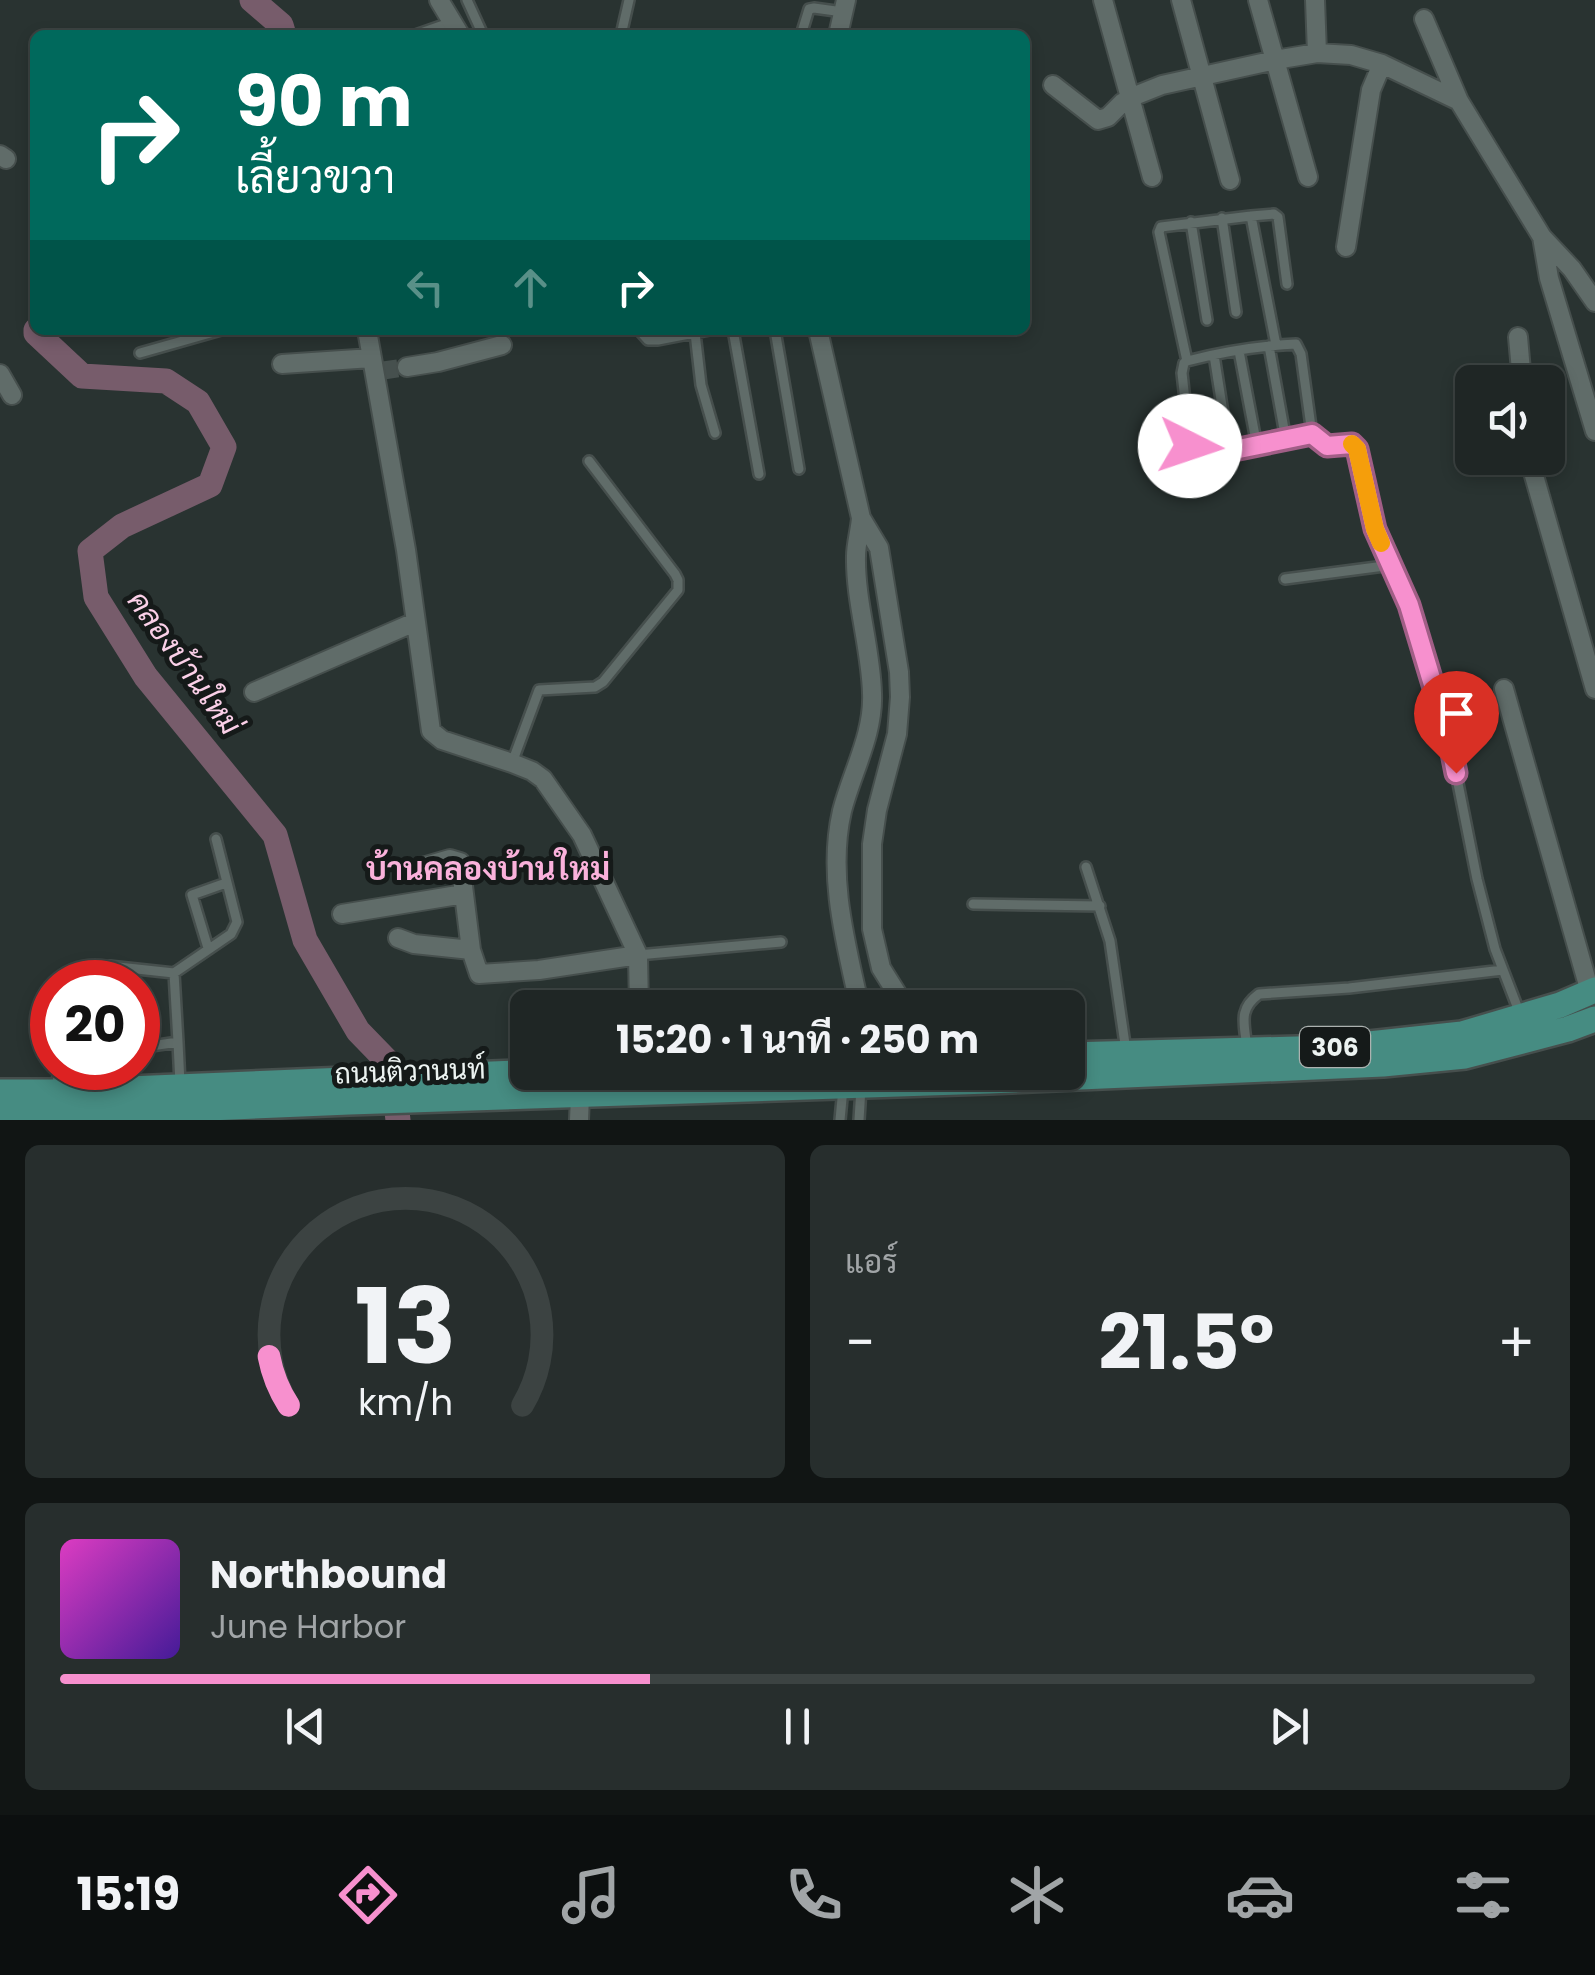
<!DOCTYPE html>
<html lang="th">
<head>
<meta charset="utf-8">
<style>
  :root { --surface:#1f2625; --page:#272e2d; --text:#f1f3f6; --muted:#a1a5a7; --line:#3c4342; --accent:#f790ce }
  body { margin:0; font-family:Poppins,Sarabun,sans-serif; background:var(--page); color:var(--text); height:100vh; display:flex; flex-direction:column; font-size:38px; white-space:nowrap }
  * { box-sizing:border-box; margin:0 }
  p { font-size:32px; color:var(--muted) }
  .icon { flex:none; width:55px; height:55px; fill:none; stroke:currentColor; stroke-width:2; stroke-linecap:round; stroke-linejoin:round }
  .map { position:relative; height:1120px; overflow:hidden }
  .drawer { display:flex; flex-direction:column; gap:25px; padding:25px; background:#111514; flex:1 }
  .drawer>* { flex:none }
  .guide { position:absolute; left:30px; top:30px; width:1000px; height:305px; border-radius:15px; box-shadow:0 5px 15px #0003,0 0 0 2px var(--line); background:#00695c; color:#fff; overflow:hidden }
  .fabs { position:absolute; left:1455px; top:365px; display:grid; gap:20px }
  .fabs a { display:grid; place-items:center; width:110px; height:110px; border-radius:15px; background:var(--surface); box-shadow:0 5px 15px #0003,0 0 0 2px var(--line); font-size:50px }
  .speed { position:absolute; left:30px; top:960px; display:flex; gap:20px; font-size:50px; font-weight:700; text-align:center }
  .speed>* { display:grid; place-content:center; width:130px; height:130px; border-radius:50%; background:var(--surface); box-shadow:0 5px 15px #0003,0 0 0 2px var(--line); line-height:1 }
  .speed .limit { border:15px solid #d22; background:#fff; color:#111 }
  .pin { position:absolute; display:grid; place-items:center; width:85px; height:85px; color:#fff; margin:-102px -42px; border-radius:50% 50% 50% 0; rotate:-45deg; box-shadow:0 0 10px #0007 }
  .pin .icon { rotate:45deg }
  .me { position:absolute; width:110px; margin:-55px; rotate:94deg; stroke-linejoin:round; filter:drop-shadow(0 0 8px #0008) }
  .turn { display:flex; align-items:center; gap:35px; height:210px; padding:0 40px; font-size:45px }
  .turn .icon { width:130px; height:130px; stroke-width:2.5 }
  .turn b { display:block; font-size:70px; line-height:85px }
  .lanes { display:flex; align-items:center; height:95px; padding:0 40px; background:#0003; justify-content:center; gap:50px; direction:ltr }
  .lanes .off { opacity:.35 }
  .big { font-size:75px; font-weight:700; line-height:1.1 }
  .drawer .tile { flex:1; display:flex; flex-direction:column; justify-content:center; gap:15px; min-width:0; padding:0 35px; border-radius:15px; background:var(--page) }
  .drawer .dial { align-items:center; gap:0 }
  .dial svg { height:260px; overflow:visible; fill:none; stroke:var(--line); stroke-width:7; stroke-linecap:round; text-anchor:middle }
  .dial text { fill:var(--text); stroke:none }
  .song { display:flex; align-items:center; gap:30px }
  .cover { width:120px; height:120px; border-radius:15px; background:linear-gradient(135deg,hsl(310 70% 55%),hsl(260 70% 35%)) }
  .played { height:10px; border-radius:5px; background:linear-gradient(90deg,var(--accent) 40%,var(--line) 40%) }
  .keys { display:flex; justify-content:space-around; direction:ltr }
  .heat { display:flex; justify-content:space-between; align-items:center; font-size:55px; direction:ltr }
  .drawer .tiles { flex:1; display:grid; gap:25px; grid-template-columns:1fr 1fr }
  .tile:last-child { grid-column:span 2 }
  .trip { position:absolute; left:510px; top:990px; width:575px; height:100px; border-radius:15px; background:var(--surface); box-shadow:0 5px 15px #0003,0 0 0 2px var(--line); font-weight:700; line-height:100px; text-align:center }
  .menu { display:flex; height:160px; justify-content:space-around; align-items:center; background:#0c0f0f; color:var(--muted) }
  .menu .icon { width:70px; height:70px }
  .menu .current { color:var(--accent) }
  .menu b { font-size:45px; color:var(--text) }
  .map>svg:first-child { display:block }
  .lines { fill:none; stroke-linecap:round; stroke-linejoin:round }
  .river { stroke:#775c6b; stroke-width:25 }
  .street-tunnel { stroke:#46504e; stroke-width:18; stroke-dasharray:18 9; stroke-linecap:butt }
  .lane-casing { stroke:#464f4d; stroke-width:14 }
  .street-casing { stroke:#464f4d; stroke-width:22 }
  .primary-casing { stroke:#464f4d; stroke-width:30 }
  .lane { stroke:#606c69; stroke-width:9 }
  .street { stroke:#606c69; stroke-width:18 }
  .primary { stroke:#468c82; stroke-width:25 }
  .route-casing { stroke:#a15e86; stroke-width:25 }
  .route { stroke:#f790ce; stroke-width:18 }
  .slow { stroke:#f59e0b; stroke-width:18 }
  .labels { text-anchor:middle; stroke-width:10; stroke-linejoin:round; paint-order:stroke }
  .shield { fill:#151a19; stroke:#acb2b0; stroke-width:2.5 }
  .shield-label { font-size:25px; font-weight:bold; fill:#ecf3f1 }
  .street-label { font-size:28px; fill:#ecf3f1; stroke:#151a19 }
  .water-label { font-size:30px; font-style:italic; fill:#fbd0e8; stroke:#151a19 }
  .quarter-label { font-size:32px; font-weight:bold; fill:#fab1db; stroke:#151a19 }
</style>
</head>
<body>
<div class="map">
<svg width="1595" height="1120" viewBox="0 0 1595 1120">
  <rect width="100%" height="100%" fill="#293331"/>
  <g class="lines">
    <!-- river -->
    <path class="river" d="M252,0L281,25L284,35
      M36,330V333L82,376L166,381L198,402L224,447L210,485L122,526L90,551L96,597L146,677L275,835L305,940L358,1031L391,1065L398,1120"/>
    <!-- street-tunnel -->
    <path class="street-tunnel" d="M380,371L407,367"/>
    <defs>
      <path id="lane" d="M467,0L483,35
        M415,35L452,22
        M621,35L629,0
        M801,35L809,9L814,8L843,12
        M1222,218L1236,312
        M1191,222L1207,320
        M639,330L648,340H658L710,330
        M733,330L759,474
        M775,330L799,469
        M695,333L701,385L715,433
        M1276,345L1251,216L1274,214L1278,217L1287,284
        M1269,346L1286,440
        M1239,351L1257,446
        M140,353L221,330
        M1214,355L1229,451
        M1187,361L1159,232L1161,227L1251,216
        M1312,434L1229,451L1197,455L1190,446L1182,373L1184,363L1187,361C1222,352 1259,346 1296,344L1301,354L1312,434L1327,447L1352,444L1357,449L1375,529L1409,605L1449,738L1477,879L1495,949L1520,1014
        M1285,579L1392,565
        M512,763L539,690L595,687L603,682L678,590V580L675,574L589,461
        M1086,867L1110,941L1126,1051
        M973,904L1100,906
        M208,948L192,895L226,883
        M638,955L781,942
        M174,973L178,1042
        M77,982L80,976L109,966L174,973L231,934L237,922L216,839
        M138,1048L178,1042L180,1084
        M1247,1049C1245,1025 1237,1010 1259,994L1349,988L1503,970
        M56,1090L59,1068
        M840,1120L843,1088
        M859,1120L861,1088"/>
      <path id="street" d="M439,0L460,35
        M1103,0L1152,177
        M1181,0L1230,180
        M1258,0L1308,177
        M1315,0L1317,53
        M1424,19L1459,101
        M838,35L846,0
        M1053,85L1098,120L1108,117L1122,103L1132,97L1162,85L1275,60L1317,53L1351,55L1382,64L1459,101L1542,237L1572,269L1595,302
        M0,155L6,159
        M1542,237L1549,278L1595,431
        M1346,247L1371,90L1382,64
        M367,330L406,550L431,731L442,740L512,763L532,771L543,779L582,835L638,955L639,1008
        M818,330L861,518L879,548L899,672L900,697L897,734L877,810L872,844V929L881,968L906,1008
        M1518,337L1522,382
        M282,364L372,358
        M407,367L438,362L502,345
        M0,374L12,395
        M1529,458L1595,689
        M1504,689L1590,992
        M254,692L415,622
        M419,868L450,859L460,862L471,950
        M342,914L464,894
        M398,938L414,944L471,950L479,974L539,970L638,955
        M860,1008C846,944 827,876 842,811C852,772 874,734 872,693C871,649 855,600 856,556C856,544 860,531 861,518
        M579,1120L580,1096"/>
      <path id="primary" d="M1068,1055L1332,1048L1462,1034L1560,1005L1595,990
        M0,1092H56L542,1072
        M0,1117L349,1102L989,1081L1383,1064L1465,1056L1568,1029L1595,1019"/>
    </defs>
    <!-- lane casing -->
    <use href="#lane" class="lane-casing"/>
    <!-- street casing -->
    <use href="#street" class="street-casing"/>
    <!-- primary casing -->
    <use href="#primary" class="primary-casing"/>
    <!-- lane -->
    <use href="#lane" class="lane"/>
    <!-- street -->
    <use href="#street" class="street"/>
    <!-- primary -->
    <use href="#primary" class="primary"/>
  </g>
  <g class="lines">
    <defs>
      <path id="route" d="M1190,446L1196,455L1229,451L1312,434L1327,446L1352,444L1357,449L1375,529L1409,605L1449,738L1456,773"/>
    </defs>
    <!-- route casing -->
    <use href="#route" class="route-casing"/>
    <!-- route -->
    <use href="#route" class="route"/>
    <!-- slow -->
    <path class="slow" d="M1352,444L1357,449L1375,529L1381,543"/>
  </g>
  <g class="labels">
    <!-- shield labels -->
    <rect class="shield" x="1300" y="1027" width="70" height="40" rx="8"/>
    <g class="shield-label">
      <text x="1335" y="1056">306</text>
    </g>
    <!-- street labels -->
    <g class="street-label">
      <text transform="translate(410 1071) rotate(-2)" y="10">ถนนติวานนท์</text>
    </g>
    <!-- water labels -->
    <g class="water-label">
      <text transform="translate(184 663) rotate(54)" y="10">คลองบ้านใหม่</text>
    </g>
    <!-- quarter labels -->
    <g class="quarter-label">
      <text x="488" y="880">บ้านคลองบ้านใหม่</text>
    </g>
  </g>
</svg>
<div class="fabs">
<a><svg class="icon" aria-label="sound" viewBox="0 0 24 24"><path d="M4 9h4l5-4v14l-5-4H4zM17 9q2 3 0 6"/></svg></a>
</div>
<div class="speed"><div class="limit">20</div></div>
<div class="pin" style="left:1456px;top:773px;background:#d93025"><svg class="icon" aria-label="arrive" viewBox="0 0 24 24"><path d="M6 21V4h12l-3 4 3 4H6"/></svg></div>
<svg class="me" style="left:1190px;top:446px" viewBox="-20 -20 40 40"><circle r="19" fill="#fff"/><path d="M0-13L10 11 0 6-10 11z" fill="#f790ce"/></svg>
<div class="trip">15:20 · 1 นาที · 250 m</div>
<div class="guide">
<div class="turn"><svg class="icon" aria-label="right" viewBox="0 0 24 24"><path d="M7 20v-9h11M14 6l5 5-5 5"/></svg><div><b>90 m</b>เลี้ยวขวา</div></div>
<div class="lanes"><svg class="icon off" aria-label="left" viewBox="0 0 24 24"><path d="M17 20v-9H6M10 6l-5 5 5 5"/></svg><svg class="icon off" aria-label="ahead" viewBox="0 0 24 24"><path d="M12 20V5M6 11l6-6 6 6"/></svg><svg class="icon" aria-label="right" viewBox="0 0 24 24"><path d="M7 20v-9h11M14 6l5 5-5 5"/></svg></div>
</div>
</div>
<section class="drawer">
<div class="tiles">
<div class="tile dial"><svg viewBox="0 0 100 80">
<path d="M14 69A42 42 0 1 1 86 69"/>
<path d="M14 69A42 42 0 0 1 8 54" stroke="#f790ce"/>
<text x="50" y="56" font-size="32" font-weight="700">13</text>
<text x="50" y="72" font-size="11">km/h</text>
</svg></div>
<div class="tile"><p>แอร์</p>
<div class="heat"><a>−</a><b class="big">21.5°</b><a>+</a></div>
</div>
<div class="tile">
<div class="song"><i class="cover"></i><div><b>Northbound</b><p>June Harbor</p></div></div>
<div class="played"></div>
<div class="keys"><svg class="icon" aria-label="previous" viewBox="0 0 24 24"><path d="M18 5L8 12l10 7zM5 5v14"/></svg><svg class="icon" aria-label="pause" viewBox="0 0 24 24"><path d="M8 5v14M16 5v14"/></svg><svg class="icon" aria-label="next" viewBox="0 0 24 24"><path d="M6 5l10 7-10 7zM19 5v14"/></svg></div>
</div>
</div>
</section>
<nav class="menu">
<b>15:19</b>
<svg class="icon current" aria-label="directions" viewBox="0 0 24 24"><path d="M12 3l9 9-9 9-9-9zM9 14v-3h6M13 9l2 2-2 2"/></svg>
<svg class="icon" aria-label="music" viewBox="0 0 24 24"><path d="M9 18V5l10-2v13"/><circle cx="6" cy="18" r="3"/><circle cx="16" cy="16" r="3"/></svg>
<svg class="icon" aria-label="phone" viewBox="0 0 24 24"><path d="M5 4h4l2 5-3 2q2 4 5 5l2-3 5 2v4C11 20 4 13 5 4z"/></svg>
<svg class="icon" aria-label="climate" viewBox="0 0 24 24"><path d="M12 3v18M4 7l16 10M4 17L20 7"/></svg>
<svg class="icon" aria-label="car" viewBox="0 0 24 24"><path d="M5 17H2v-5l4-1 3-4h7l3 4 3 1v5h-3M9 17h6M6 11h13"/><circle cx="7" cy="17" r="2"/><circle cx="17" cy="17" r="2"/></svg>
<svg class="icon" aria-label="filters" viewBox="0 0 24 24"><path d="M4 7h16M4 17h16"/><circle cx="9" cy="7" r="2"/><circle cx="15" cy="17" r="2"/></svg>
</nav>
</body>
</html>
